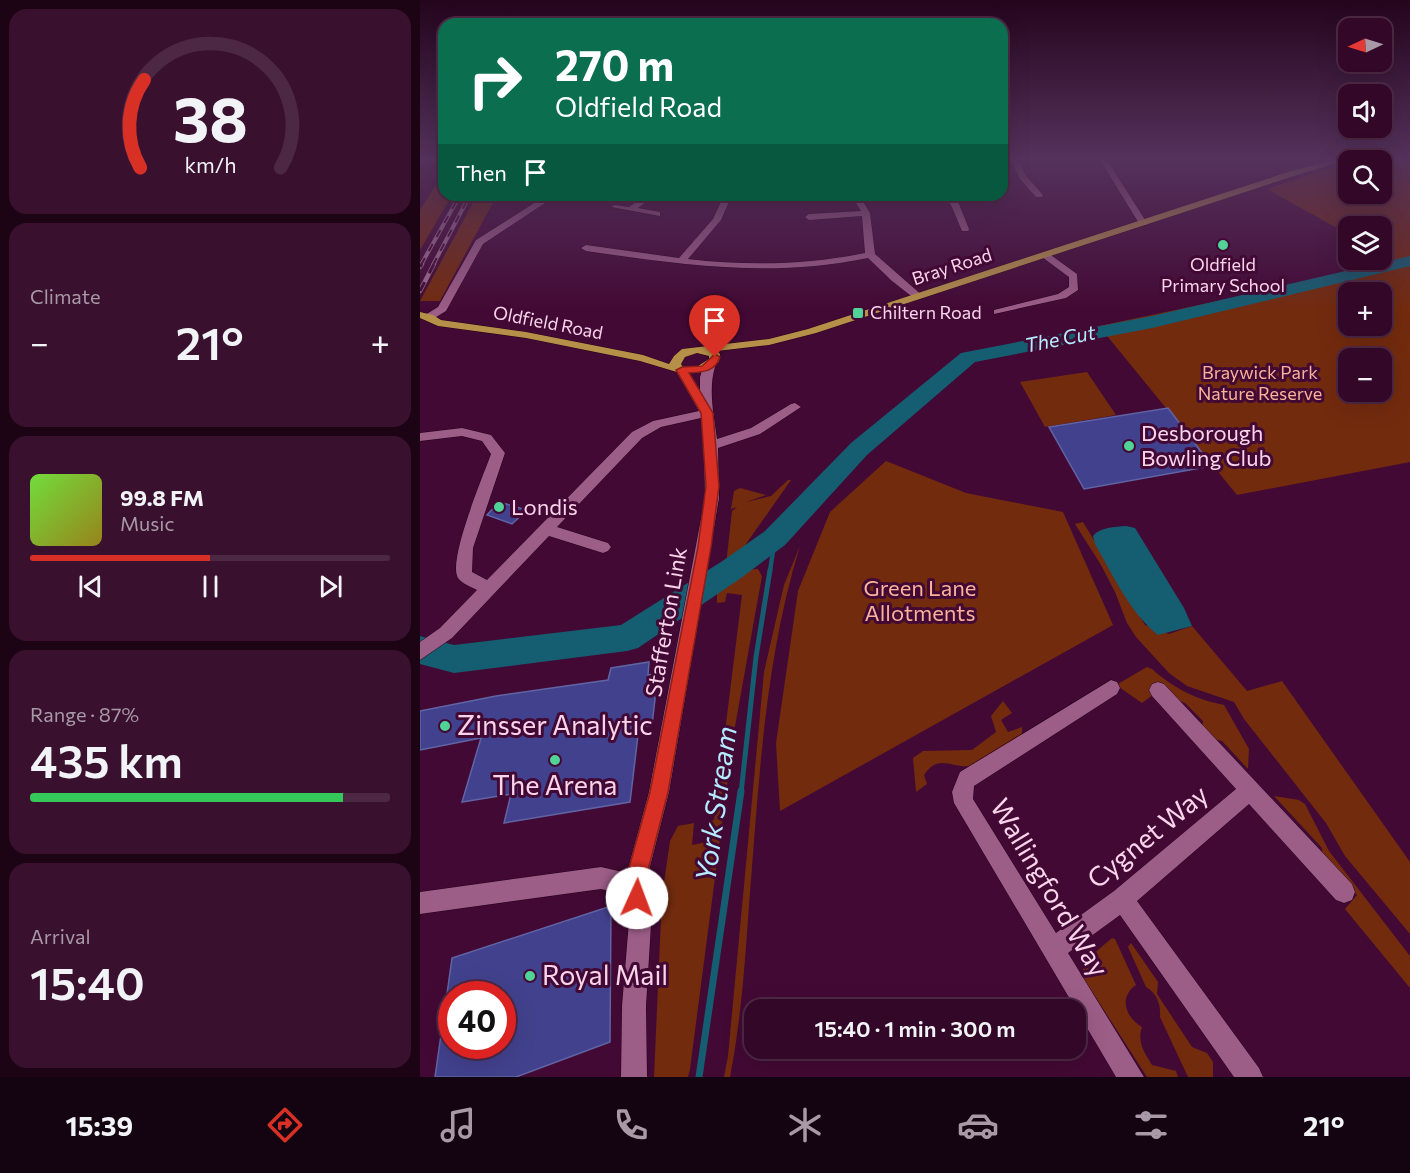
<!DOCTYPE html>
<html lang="en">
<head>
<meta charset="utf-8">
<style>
  :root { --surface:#320727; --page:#3a102f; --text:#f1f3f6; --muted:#a899a7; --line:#4d2844; --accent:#d93025 }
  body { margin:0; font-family:Commissioner,sans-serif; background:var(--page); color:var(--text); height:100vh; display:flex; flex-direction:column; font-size:22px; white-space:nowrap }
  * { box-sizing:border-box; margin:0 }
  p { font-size:20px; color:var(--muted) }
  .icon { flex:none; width:33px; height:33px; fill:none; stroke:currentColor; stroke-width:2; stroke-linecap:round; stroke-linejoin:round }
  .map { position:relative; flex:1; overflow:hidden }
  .panel { display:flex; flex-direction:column; gap:9px; padding:9px; background:#1c0415; width:420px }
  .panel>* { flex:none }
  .banner { position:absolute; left:18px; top:18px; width:570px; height:183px; border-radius:18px; box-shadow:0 6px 24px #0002,0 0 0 2px var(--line); background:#0b6e4f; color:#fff; overflow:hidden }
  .needle { width:39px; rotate:266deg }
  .fabs { position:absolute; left:918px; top:18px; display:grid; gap:12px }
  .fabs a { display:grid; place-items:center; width:54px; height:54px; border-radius:12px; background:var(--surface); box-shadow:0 6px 24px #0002,0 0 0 2px var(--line); font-size:30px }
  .speed { position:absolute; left:18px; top:981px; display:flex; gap:12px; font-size:30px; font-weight:700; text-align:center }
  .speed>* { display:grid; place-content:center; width:78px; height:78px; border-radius:50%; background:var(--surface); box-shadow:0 6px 24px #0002,0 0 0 2px var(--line); line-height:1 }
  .speed .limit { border:9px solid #d22; background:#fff; color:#111 }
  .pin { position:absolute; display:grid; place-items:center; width:51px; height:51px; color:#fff; margin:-62px -26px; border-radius:50% 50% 50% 0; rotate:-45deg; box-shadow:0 0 6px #0007 }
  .pin .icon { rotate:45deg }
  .me { position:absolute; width:66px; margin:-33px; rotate:2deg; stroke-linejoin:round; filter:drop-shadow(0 0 4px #0008) }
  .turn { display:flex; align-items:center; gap:21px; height:126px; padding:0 18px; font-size:27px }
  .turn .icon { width:78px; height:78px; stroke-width:2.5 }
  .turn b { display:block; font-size:42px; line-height:51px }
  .then { display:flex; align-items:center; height:57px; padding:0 18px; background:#0003; gap:12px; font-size:22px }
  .big { font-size:45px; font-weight:600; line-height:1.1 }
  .panel .card { flex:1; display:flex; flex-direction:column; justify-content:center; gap:9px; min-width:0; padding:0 21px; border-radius:18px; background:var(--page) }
  .panel .dial { align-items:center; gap:0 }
  .dial svg { height:156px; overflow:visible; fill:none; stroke:var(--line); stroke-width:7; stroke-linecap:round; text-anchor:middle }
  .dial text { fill:var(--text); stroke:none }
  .song { display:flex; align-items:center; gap:18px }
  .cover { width:72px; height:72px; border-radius:9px; background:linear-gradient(135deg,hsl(100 70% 55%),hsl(50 70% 35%)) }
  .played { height:6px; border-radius:3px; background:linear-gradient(90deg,var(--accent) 50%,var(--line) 50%) }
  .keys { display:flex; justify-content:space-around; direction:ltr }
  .heat { display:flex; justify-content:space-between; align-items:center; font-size:33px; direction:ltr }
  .charge { height:9px; border-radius:4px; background:linear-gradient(90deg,#34c759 87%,var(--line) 0) }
  .trip { position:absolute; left:324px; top:999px; width:342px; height:60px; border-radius:18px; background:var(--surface); box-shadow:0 6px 24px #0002,0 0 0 2px var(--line); font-weight:600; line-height:60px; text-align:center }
  .tabs { display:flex; height:96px; justify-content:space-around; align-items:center; background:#140310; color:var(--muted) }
  .tabs .icon { width:42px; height:42px }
  .tabs .on { color:var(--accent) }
  .tabs b { font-size:27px; color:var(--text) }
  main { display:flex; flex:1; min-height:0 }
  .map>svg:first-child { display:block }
  .green { fill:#732b0e; fill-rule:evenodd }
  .water { fill:#155d70 }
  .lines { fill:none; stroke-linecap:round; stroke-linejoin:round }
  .stream-far2 { stroke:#155d70; stroke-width:4.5 }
  .stream-far1 { stroke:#155d70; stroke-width:5 }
  .stream { stroke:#155d70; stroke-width:7 }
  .river { fill:#155d70; fill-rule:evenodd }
  .building { fill:#42418d; stroke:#6164a4; stroke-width:1.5 }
  .minor-casing { stroke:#220019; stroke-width:1 }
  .major-casing { stroke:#220019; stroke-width:1 }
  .minor { fill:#9c5d87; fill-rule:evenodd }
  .major { fill:#b69049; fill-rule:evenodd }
  .rail-far1-casing { stroke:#9d6e8f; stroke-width:4 }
  .rail-casing { stroke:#9d6e8f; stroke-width:4.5 }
  .rail-far1 { stroke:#420934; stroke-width:2; stroke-dasharray:8; stroke-linecap:butt }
  .rail { stroke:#420934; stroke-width:3; stroke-dasharray:10; stroke-linecap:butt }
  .route { fill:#d93025; stroke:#8d1f18; stroke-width:1.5 }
  .poi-dot { fill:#51d398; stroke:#420934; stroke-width:2 }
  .labels { text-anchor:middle; stroke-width:6; stroke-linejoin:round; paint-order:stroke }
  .far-poi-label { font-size:18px; fill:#f9d4eb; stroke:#420934 }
  .far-street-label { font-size:18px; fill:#f9d4eb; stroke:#420934 }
  .far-park-label { font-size:18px; fill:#fab299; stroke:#420934 }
  .far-water-label { font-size:20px; font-style:italic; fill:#b5ebfe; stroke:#420934 }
  .poi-label { font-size:22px; fill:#f9d4eb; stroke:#420934; text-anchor:start }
  .park-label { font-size:22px; fill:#fab299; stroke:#420934 }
  .street-label { font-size:22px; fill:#f9d4eb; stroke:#420934 }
  .near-poi-label { font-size:27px; fill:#f9d4eb; stroke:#420934; text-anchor:start }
  .near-street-label { font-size:27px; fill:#f9d4eb; stroke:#420934 }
  .near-water-label { font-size:28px; font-style:italic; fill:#b5ebfe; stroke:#420934 }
</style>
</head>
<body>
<main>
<section class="panel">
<div class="card dial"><svg viewBox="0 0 100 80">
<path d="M14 69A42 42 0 1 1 86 69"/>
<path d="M14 69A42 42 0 0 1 16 24" stroke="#d93025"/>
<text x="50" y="56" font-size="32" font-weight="700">38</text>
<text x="50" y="72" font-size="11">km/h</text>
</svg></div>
<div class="card"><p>Climate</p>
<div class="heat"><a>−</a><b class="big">21°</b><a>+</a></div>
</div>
<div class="card">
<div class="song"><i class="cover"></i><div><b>99.8 FM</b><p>Music</p></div></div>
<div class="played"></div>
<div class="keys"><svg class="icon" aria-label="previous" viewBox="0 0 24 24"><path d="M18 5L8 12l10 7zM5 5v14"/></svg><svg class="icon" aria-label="pause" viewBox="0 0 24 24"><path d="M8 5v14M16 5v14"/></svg><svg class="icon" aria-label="next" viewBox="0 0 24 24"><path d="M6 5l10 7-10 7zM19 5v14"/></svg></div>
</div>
<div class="card"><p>Range · 87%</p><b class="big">435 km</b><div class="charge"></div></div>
<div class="card"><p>Arrival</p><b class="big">15:40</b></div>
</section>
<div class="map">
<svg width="990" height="1077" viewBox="0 0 990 1077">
  <rect width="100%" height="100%" fill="#420934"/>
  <!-- green -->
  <path class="green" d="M990,160V259L979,262L962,252V226H928V234L847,189L897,172L928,166V194H962V161Z
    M24,172V195H32L0,250V210Z
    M57,195H77L20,301H0Z
    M990,261V462L817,495L679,326ZM928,292H962V326H928ZM928,358H962V392H928Z
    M667,372L696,415L625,427L600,382Z
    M466,461L546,493L643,512L693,625L360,811L356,743L378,591L410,512Z
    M368,480H371L314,561L306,565L312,511L317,507L311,509L314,491L320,488L346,495L326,502L351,496Z
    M663,522L725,625L749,634L772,626L827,691L862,681L990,862V934L925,856L906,823L824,719L814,702L767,686L749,673L716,637L707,623L695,592L681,565L655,524Z
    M380,546C344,662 339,784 329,905C325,963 321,1020 310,1077H304L308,1056L344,672L364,585Z
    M338,569L342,576L314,732L270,1069L268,1077H234L242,896L250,841L258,826L274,823L272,845L287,842L289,821L294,820L322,595L307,593L305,602L297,603V590L323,570Z
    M727,667L732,669C755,689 775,699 804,705L829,749L828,769L802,741L790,738L782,728L783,721L765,703L754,699L741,689L722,703L696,685Z
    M583,701L592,713L581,720L588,732L602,727V736C588,745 573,758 558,764C535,773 520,750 504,775L507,784L496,792L493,758L503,751L552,750L576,732L571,716Z
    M854,796L879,800L885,804L909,851L990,956V988L925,909L937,895L903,859L902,848Z
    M692,938L695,939L716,985C698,997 706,1018 722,1027C717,1042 724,1052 732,1065L756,1071L758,1077H727L662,976L664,962Z
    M711,943L738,982L737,994L772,1047L787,1053L793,1062V1077H768L740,1017C741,1005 737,993 726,987L708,947Z"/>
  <!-- water -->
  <path class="water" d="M706,526L715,528L764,608L772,626L738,635C710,613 693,575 675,544L673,536C680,527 695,527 706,526Z"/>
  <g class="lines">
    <!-- stream-far2 -->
    <path class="stream-far2" d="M350,571L355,538"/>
    <!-- stream-far1 -->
    <path class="stream-far1" d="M321,793L336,657L350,570"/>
    <!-- stream -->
    <path class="stream" d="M279,1077L321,791"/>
    <!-- river -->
    <path class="river" d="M990,256V266L732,328L555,362L447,455L365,545L321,578L218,648L207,651L34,673L0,664V636L34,645L201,625L301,562L345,531L431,443L541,353L732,316Z"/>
  </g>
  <!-- building -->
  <path class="building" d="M748,408L792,466L664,489L629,427Z
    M79,502L107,510L92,524L67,515Z
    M229,662L228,675L238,673L232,725L219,727L210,802L84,823L91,794L42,802L61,738L0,750V711L76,696L188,680L191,668Z
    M191,906L190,1042L96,1077H15L24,1014H32V1046H82V994H27L32,958Z"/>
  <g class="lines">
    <defs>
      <path id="minor" d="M591,160H598L606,176L623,195L622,197H616L600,179Z
        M680,160H687L727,223L726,225H720Z
        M127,195H137L63,244L26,311L13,319H5V315L18,307L56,240Z
        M226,195H235L218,208L240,212V216L191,207L195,205L209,207Z
        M304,195H312L301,220L268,259C328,266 386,265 445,253L442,216L389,220L385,217L389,214L441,211L431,195H439L450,213L455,254L504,297L495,299L472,281L448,258C351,278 263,265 166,251L161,248L166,245L259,258L293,219Z
        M522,195H531L539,204L549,229L548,231H542L531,205Z
        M622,253H628L657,274L658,290L646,298L574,314V310L638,294L649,287V277L622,257Z
        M289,364L295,367C288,390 294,416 297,439L331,428L371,404L375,403L381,407L340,434L298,448L299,498L249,792L225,886L232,909L226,1006L227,1077H201L202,1006L210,909L206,895L181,889L0,914V892L181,867L207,873L229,792L285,498L284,445L281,418L241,427L222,438L137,527L188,543L191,547L188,551L183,553L129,536L32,638L0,660V642L20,628L57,590C51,587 41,583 38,578C27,561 64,474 71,454L62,441L42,436L0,441V433L42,428L71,435L85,453L53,548L52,572L67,580L212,432L233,421L279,411L256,370L258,368H266L280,391V377L283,367Z
        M691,680L697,682L700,688L697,694L554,786L553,799L636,933L694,891L816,789L732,696L729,690L732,684L738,682L744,684L932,884L935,892L932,900L924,903L916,900L829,804L717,901L839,1068L843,1077H814L700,915L648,953L724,1077H696L534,803L532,792L540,772Z"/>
      <path id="major" d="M914,160H927L877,175L396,333L349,345L297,351L300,354L299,362L284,372L260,373L220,361L106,338L18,326L0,318V312L13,315L21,320L106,332L223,355L249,364L254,356L262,349L349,339L388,329L871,171ZM277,353L289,356V359L278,366L263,367L261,364L265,357Z"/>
    </defs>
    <!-- minor casing -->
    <use href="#minor" class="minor-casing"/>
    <!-- major casing -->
    <use href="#major" class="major-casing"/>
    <!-- minor -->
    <use href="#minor" class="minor"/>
    <!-- major -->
    <use href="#major" class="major"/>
    <defs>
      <path id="rail-far1" d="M1,265L40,195
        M13,265L50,195"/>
      <path id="rail" d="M0,267L2,264
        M0,291L14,264"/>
    </defs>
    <!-- rail-far1 casing -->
    <use href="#rail-far1" class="rail-far1-casing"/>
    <!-- rail casing -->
    <use href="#rail" class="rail-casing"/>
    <!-- rail-far1 -->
    <use href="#rail-far1" class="rail-far1"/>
    <!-- rail -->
    <use href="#rail" class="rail"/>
  </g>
  <!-- sky -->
  <linearGradient id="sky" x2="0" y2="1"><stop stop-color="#24051d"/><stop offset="0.51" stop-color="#54325c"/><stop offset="1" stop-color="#54325c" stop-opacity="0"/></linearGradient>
  <rect width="990" height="311" fill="url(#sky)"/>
  <!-- route -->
  <path class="route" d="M295,354L300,357C295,372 283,372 269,373L293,413L299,486L291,547L248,792L224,886L227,898L225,905L217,908L210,905L204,886L230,792L278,547L286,486L281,413L256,370L262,367L282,366Z"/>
  <!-- markers -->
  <g class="poi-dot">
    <circle cx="803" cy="245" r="6"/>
    <rect x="432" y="307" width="12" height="12" rx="3"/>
    <circle cx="709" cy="446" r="6"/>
    <circle cx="79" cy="507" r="6"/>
    <circle cx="25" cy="726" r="6"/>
    <circle cx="135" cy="760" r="6"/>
    <circle cx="110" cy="976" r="6"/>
  </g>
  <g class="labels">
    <!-- far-poi labels -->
    <g class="far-poi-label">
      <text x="803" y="271">Oldfield<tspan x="803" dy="21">Primary School</tspan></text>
      <text x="450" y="319" text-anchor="start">Chiltern Road</text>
    </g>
    <!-- far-street labels -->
    <g class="far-street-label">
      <text transform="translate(532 267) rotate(-18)" y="6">Bray Road</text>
      <text transform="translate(128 323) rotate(11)" y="6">Oldfield Road</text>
    </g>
    <!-- far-park labels -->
    <g class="far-park-label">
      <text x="840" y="379">Braywick Park<tspan x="840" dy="21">Nature Reserve</tspan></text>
    </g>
    <!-- far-water labels -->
    <g class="far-water-label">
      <text transform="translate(640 339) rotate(-11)" y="7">The Cut</text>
    </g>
    <!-- poi labels -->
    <g class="poi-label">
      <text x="721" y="441">Desborough<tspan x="721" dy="25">Bowling Club</tspan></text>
      <text x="91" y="515">Londis</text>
    </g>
    <!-- park labels -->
    <g class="park-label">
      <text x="500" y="596">Green Lane<tspan x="500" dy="25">Allotments</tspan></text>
    </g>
    <!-- street labels -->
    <g class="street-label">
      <text transform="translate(246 622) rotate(-80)" y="8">Stafferton Link</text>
    </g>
    <!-- near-poi labels -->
    <g class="near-poi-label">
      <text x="37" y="735">Zinsser Analytic</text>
      <text x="135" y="795" text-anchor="middle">The Arena</text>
      <text x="122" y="985">Royal Mail</text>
    </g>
    <!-- near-street labels -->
    <g class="near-street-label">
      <text transform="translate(728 837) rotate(-39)" y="9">Cygnet Way</text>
      <text transform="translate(629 888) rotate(59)" y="9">Wallingford Way</text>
    </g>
    <!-- near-water labels -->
    <g class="near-water-label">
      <text transform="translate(296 804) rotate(-82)" y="10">York Stream</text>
    </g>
  </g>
</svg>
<div class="fabs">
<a><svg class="needle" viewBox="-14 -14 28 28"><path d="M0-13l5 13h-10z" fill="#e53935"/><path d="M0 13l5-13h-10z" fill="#a899a7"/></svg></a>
<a><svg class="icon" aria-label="sound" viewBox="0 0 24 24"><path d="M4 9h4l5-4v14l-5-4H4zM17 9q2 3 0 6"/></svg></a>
<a><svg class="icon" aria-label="search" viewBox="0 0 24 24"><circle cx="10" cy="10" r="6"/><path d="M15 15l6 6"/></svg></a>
<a><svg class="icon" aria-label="layers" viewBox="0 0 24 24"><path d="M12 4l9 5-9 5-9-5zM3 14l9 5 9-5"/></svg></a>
<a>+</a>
<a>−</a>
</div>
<div class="speed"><div class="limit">40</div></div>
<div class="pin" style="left:295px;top:357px;background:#d93025"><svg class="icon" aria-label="arrive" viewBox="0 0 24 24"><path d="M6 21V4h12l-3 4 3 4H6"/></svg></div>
<svg class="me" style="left:217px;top:898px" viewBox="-20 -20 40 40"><circle r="19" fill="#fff"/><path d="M0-13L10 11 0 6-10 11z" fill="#d93025"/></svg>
<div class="trip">15:40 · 1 min · 300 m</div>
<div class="banner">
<div class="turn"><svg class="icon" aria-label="right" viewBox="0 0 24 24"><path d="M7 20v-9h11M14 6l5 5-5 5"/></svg><div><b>270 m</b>Oldfield Road</div></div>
<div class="then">Then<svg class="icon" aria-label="arrive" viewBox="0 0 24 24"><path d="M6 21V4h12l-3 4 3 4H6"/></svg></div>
</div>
</div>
</main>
<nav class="tabs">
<b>15:39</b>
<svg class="icon on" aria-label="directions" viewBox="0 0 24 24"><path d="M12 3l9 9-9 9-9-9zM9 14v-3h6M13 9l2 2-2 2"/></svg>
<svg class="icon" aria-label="music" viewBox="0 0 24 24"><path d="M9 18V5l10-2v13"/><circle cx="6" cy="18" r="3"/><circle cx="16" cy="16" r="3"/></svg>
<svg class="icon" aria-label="phone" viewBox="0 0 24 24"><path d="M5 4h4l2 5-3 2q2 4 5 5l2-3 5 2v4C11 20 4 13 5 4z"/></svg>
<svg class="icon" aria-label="climate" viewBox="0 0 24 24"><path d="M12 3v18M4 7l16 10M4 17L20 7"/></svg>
<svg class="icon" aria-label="car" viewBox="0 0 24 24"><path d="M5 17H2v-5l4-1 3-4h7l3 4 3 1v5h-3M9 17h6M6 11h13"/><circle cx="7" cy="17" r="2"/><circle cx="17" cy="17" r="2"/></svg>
<svg class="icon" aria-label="filters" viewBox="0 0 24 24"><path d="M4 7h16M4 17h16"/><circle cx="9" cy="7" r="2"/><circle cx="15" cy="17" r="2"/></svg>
<b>21°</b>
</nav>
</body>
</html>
